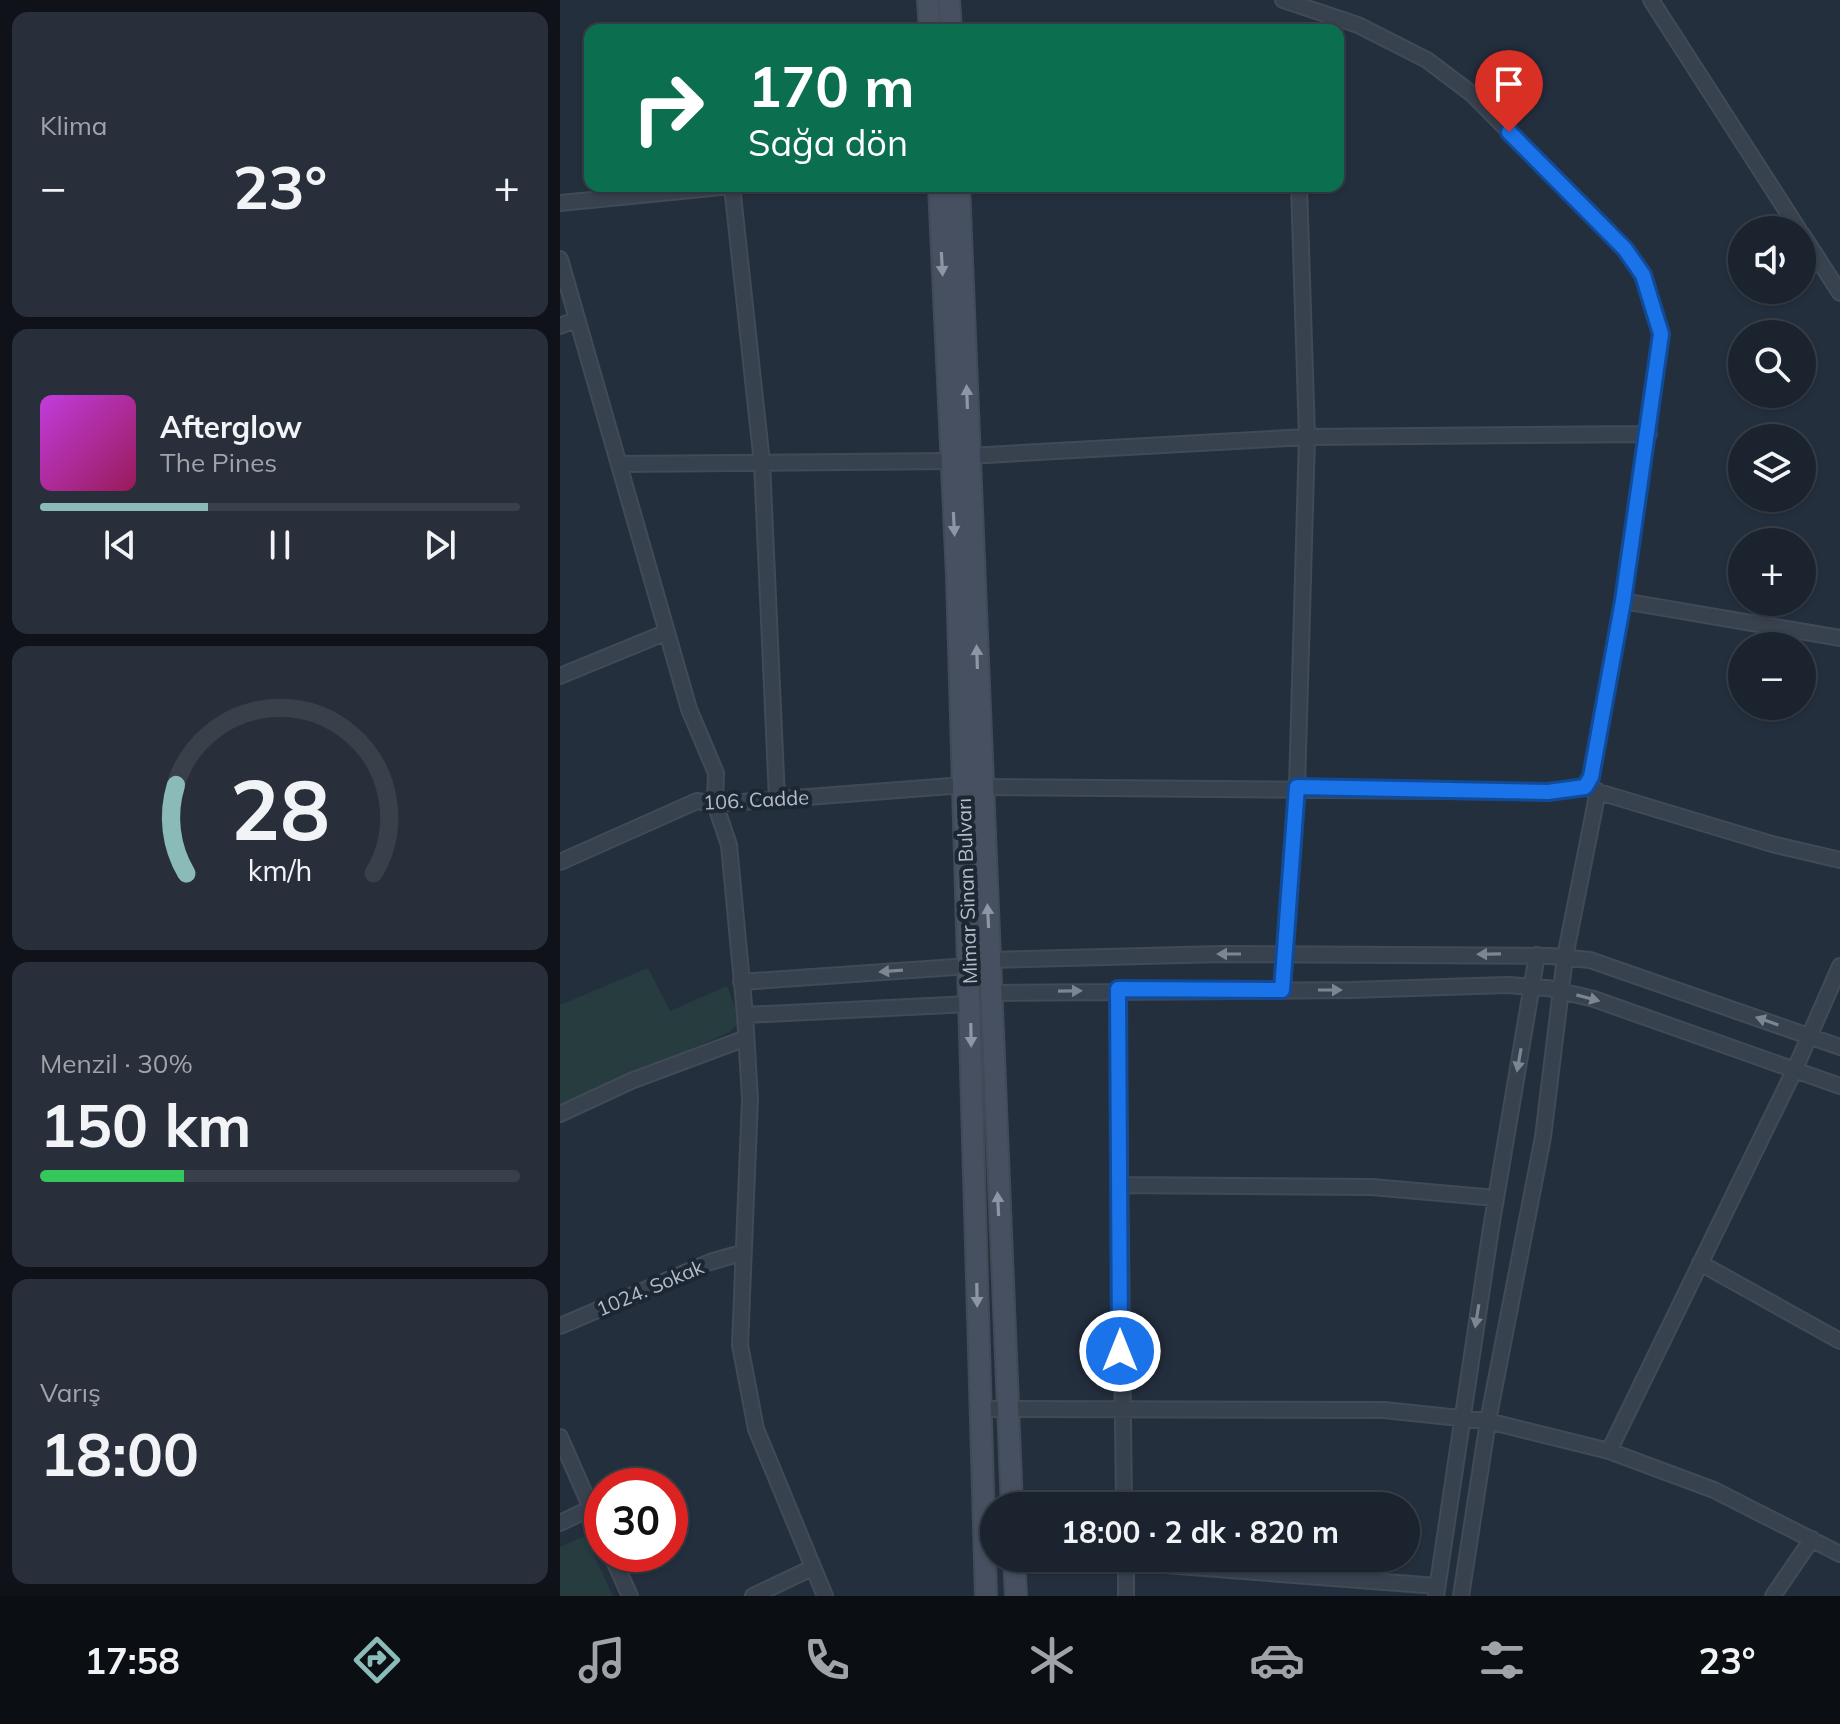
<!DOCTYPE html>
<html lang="tr">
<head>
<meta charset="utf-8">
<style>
  :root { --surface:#1b232e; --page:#282f3a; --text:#f1f3f6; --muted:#a0a4aa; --line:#39404a; --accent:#8bbbb9 }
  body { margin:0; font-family:Mulish,sans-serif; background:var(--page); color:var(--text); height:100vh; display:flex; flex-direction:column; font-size:30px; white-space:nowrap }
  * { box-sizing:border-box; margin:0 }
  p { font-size:26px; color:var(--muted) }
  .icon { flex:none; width:44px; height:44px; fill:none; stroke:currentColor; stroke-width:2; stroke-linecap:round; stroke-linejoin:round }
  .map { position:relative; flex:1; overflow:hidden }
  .drawer { display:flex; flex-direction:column; gap:12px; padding:12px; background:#0f1319; width:560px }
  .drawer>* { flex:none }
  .guide { position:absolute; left:24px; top:24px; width:760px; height:168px; border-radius:16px; box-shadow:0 2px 6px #0004,0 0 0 2px var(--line); background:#0b6e4f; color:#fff; overflow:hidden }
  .fabs { position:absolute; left:1168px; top:216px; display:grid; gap:16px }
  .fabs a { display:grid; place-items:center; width:88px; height:88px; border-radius:50%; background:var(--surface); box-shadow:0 2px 6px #0004,0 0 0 2px var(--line); font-size:40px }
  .speed { position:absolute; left:24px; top:1468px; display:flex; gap:16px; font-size:40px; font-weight:700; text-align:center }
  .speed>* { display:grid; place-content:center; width:104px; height:104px; border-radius:50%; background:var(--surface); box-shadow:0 2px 6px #0004,0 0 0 2px var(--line); line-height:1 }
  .speed .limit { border:12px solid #d22; background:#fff; color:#111 }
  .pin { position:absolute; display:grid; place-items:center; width:68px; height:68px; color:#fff; margin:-82px -34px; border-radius:50% 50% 50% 0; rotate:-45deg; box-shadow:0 0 8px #0007 }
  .pin .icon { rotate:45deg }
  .me { position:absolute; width:88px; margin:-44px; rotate:0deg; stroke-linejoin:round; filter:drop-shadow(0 0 6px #0008) }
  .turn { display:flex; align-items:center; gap:28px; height:168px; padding:0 32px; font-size:36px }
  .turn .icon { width:104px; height:104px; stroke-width:2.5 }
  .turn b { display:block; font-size:56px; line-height:68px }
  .big { font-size:60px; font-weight:700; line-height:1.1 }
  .drawer .card { flex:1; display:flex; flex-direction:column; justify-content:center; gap:12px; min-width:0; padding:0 28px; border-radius:16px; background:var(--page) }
  .drawer .dial { align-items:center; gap:0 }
  .dial svg { height:208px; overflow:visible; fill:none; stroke:var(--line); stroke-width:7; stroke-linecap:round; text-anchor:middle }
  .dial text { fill:var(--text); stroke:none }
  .song { display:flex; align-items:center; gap:24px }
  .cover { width:96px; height:96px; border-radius:12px; background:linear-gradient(135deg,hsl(290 70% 55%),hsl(330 70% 35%)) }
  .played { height:8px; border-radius:4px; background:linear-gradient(90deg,var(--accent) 35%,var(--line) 35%) }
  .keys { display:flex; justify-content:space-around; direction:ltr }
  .heat { display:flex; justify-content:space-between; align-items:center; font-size:44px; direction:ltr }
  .charge { height:12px; border-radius:6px; background:linear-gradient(90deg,#34c759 30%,var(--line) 0) }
  .trip { position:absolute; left:420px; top:1492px; width:440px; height:80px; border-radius:40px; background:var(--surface); box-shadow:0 2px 6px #0004,0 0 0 2px var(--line); font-weight:700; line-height:80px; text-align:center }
  .menu { display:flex; height:128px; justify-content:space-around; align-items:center; background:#0b0e12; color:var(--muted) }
  .menu .icon { width:56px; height:56px }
  .menu .on { color:var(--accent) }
  .menu b { font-size:36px; color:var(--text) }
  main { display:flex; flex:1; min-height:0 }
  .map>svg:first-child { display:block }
  .green { fill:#263c3f }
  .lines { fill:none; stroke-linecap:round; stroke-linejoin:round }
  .street-casing { stroke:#414a57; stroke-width:18 }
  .secondary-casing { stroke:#414a57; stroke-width:24 }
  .street { stroke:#38414e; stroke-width:14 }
  .secondary { stroke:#465061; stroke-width:20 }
  .oneway { fill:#8e96a5 }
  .oneway2 { fill:#7c8592 }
  .route-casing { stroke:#114b97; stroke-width:20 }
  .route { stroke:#1a73e8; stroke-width:14 }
  .labels { text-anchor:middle; stroke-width:8; stroke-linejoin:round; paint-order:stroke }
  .street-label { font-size:20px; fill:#b4bcc9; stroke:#1d2633 }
</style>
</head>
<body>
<main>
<section class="drawer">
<div class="card"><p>Klima</p>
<div class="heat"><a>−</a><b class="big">23°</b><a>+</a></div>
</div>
<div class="card">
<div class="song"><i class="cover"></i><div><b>Afterglow</b><p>The Pines</p></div></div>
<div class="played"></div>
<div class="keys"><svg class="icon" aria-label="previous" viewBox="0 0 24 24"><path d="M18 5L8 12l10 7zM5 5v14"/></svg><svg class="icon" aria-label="pause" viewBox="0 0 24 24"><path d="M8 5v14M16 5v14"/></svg><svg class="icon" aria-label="next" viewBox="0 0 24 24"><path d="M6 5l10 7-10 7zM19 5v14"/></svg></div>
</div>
<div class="card dial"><svg viewBox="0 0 100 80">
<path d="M14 69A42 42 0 1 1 86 69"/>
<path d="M14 69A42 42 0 0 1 10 35" stroke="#8bbbb9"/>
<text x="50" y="56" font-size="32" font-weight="700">28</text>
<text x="50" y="72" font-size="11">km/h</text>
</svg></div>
<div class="card"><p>Menzil · 30%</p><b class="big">150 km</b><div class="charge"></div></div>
<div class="card"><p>Varış</p><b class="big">18:00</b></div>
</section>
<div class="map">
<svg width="1280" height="1596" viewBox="0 0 1280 1596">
  <rect width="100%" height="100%" fill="#242f3e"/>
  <!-- green -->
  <path class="green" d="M88,968L110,1011L167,986L180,1021L170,1032L0,1106V1005Z
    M25,1536L53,1596H0V1547Z"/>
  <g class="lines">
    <defs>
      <path id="street" d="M1091,0L1239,230
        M172,186L202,463L217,799
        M0,203L172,186
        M1242,234L1280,293
        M0,259L129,709L156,773L155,804L169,845L185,1015L190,1099L180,1345L196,1429L265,1596
        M0,326L17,319
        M409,456L747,437L1089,434
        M59,464L391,461
        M1063,601L1280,638
        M0,676L107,632
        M423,787L988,792L1025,787L1031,777L1063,601L1101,334L1083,275L1065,249L912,94L867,60L798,25L723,0
        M1029,789L1212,844L1280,860
        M0,862L137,801L155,804L404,785
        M430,960L663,954L991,956L1030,960L1280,1047
        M181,982L409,966
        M558,989L564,1506
        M722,990L737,787L747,437L739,186
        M432,993L791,990L947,985L988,988L1034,999L1280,1086
        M185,1015L410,1004
        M0,1114L71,1081L186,1038
        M560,1185L812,1187L936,1198
        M1140,1263L1280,1341
        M0,1326L150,1262L181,1253
        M419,1409L824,1410L928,1421L1049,1451L1154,1490L1280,1554
        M0,1437L42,1533
        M1049,1451L1235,1069L1280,966
        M0,1523L31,1508
        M51,1554L70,1596
        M566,1558V1596
        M566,1562L877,1586
        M193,1596L252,1568
        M876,1596L931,1228L977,955
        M901,1596L928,1421L983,1137L1005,957L1038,791
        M1213,1596L1252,1539"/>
      <path id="secondary" d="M368,0L370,30
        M389,0L391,30
        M379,186L397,576L426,1596
        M399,186L452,1506
        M454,1558L456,1596"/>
    </defs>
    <!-- street casing -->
    <use href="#street" class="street-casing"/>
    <!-- secondary casing -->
    <use href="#secondary" class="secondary-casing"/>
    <!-- street -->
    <use href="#street" class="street"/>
    <!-- secondary -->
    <use href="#secondary" class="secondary"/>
  </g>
  <!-- one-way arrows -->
  <defs><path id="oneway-solid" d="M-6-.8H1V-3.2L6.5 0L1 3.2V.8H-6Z" transform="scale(2)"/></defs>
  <g class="oneway">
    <use href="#oneway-solid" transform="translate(382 264) rotate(87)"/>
    <use href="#oneway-solid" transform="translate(407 397) rotate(-92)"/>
    <use href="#oneway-solid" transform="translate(394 524) rotate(87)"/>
    <use href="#oneway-solid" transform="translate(417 657) rotate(-92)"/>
    <use href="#oneway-solid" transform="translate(428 916) rotate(-93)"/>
    <use href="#oneway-solid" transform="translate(411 1035) rotate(89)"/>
    <use href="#oneway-solid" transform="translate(438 1204) rotate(-93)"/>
    <use href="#oneway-solid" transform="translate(417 1295) rotate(89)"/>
  </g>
  <g class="oneway2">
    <use href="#oneway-solid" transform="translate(669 954) rotate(180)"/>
    <use href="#oneway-solid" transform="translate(929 954) rotate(179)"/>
    <use href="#oneway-solid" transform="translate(331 971) rotate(176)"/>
    <use href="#oneway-solid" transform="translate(770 990)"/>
    <use href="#oneway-solid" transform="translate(510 991) rotate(-1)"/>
    <use href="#oneway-solid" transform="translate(1028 998) rotate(15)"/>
    <use href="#oneway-solid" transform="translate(1207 1021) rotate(-161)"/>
    <use href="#oneway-solid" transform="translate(959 1060) rotate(100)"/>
    <use href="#oneway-solid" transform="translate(917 1316) rotate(99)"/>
  </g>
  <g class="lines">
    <defs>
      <path id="route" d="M560,1351L558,989L722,990L737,787L988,792L1025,787L1031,777L1063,601L1101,334L1083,275L1065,249L949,132"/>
    </defs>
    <!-- route casing -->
    <use href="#route" class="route-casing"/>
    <!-- route -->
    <use href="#route" class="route"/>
  </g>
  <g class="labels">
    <!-- street labels -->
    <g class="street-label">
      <text transform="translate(196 800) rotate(-3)" y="7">106. Cadde</text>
      <text transform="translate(407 891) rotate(-92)" y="7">Mimar Sinan Bulvarı</text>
      <text transform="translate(90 1288) rotate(-23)" y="7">1024. Sokak</text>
    </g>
  </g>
</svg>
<div class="fabs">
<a><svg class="icon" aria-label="sound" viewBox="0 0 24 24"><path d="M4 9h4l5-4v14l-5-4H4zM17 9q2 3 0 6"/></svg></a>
<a><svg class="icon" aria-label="search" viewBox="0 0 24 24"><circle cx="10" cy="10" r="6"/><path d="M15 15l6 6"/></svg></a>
<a><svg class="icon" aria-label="layers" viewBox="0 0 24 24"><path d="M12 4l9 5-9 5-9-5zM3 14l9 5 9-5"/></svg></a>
<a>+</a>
<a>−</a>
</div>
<div class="speed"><div class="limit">30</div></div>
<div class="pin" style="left:949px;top:132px;background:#d93025"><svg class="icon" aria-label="arrive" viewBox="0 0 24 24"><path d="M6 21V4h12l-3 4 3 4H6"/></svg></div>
<svg class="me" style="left:560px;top:1351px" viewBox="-20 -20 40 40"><circle r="17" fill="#1a73e8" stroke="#fff" stroke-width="3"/><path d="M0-11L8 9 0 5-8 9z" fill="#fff"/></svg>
<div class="trip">18:00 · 2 dk · 820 m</div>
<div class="guide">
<div class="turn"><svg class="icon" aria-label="right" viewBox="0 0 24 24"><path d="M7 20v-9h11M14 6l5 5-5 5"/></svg><div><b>170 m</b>Sağa dön</div></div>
</div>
</div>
</main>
<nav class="menu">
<b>17:58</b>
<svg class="icon on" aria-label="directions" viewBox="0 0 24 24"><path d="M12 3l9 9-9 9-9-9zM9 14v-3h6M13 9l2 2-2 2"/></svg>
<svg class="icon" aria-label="music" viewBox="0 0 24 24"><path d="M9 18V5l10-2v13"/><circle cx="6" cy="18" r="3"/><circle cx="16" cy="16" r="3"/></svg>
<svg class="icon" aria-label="phone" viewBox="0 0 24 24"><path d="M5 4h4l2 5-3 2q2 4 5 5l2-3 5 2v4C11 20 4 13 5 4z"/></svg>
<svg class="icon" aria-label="climate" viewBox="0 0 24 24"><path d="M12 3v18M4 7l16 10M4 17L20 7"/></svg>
<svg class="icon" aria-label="car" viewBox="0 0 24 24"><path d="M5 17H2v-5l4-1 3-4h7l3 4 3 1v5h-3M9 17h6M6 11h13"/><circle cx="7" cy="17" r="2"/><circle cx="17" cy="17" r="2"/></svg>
<svg class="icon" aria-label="filters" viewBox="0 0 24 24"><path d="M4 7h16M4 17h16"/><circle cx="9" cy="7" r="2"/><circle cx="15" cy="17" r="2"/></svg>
<b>23°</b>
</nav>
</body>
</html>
